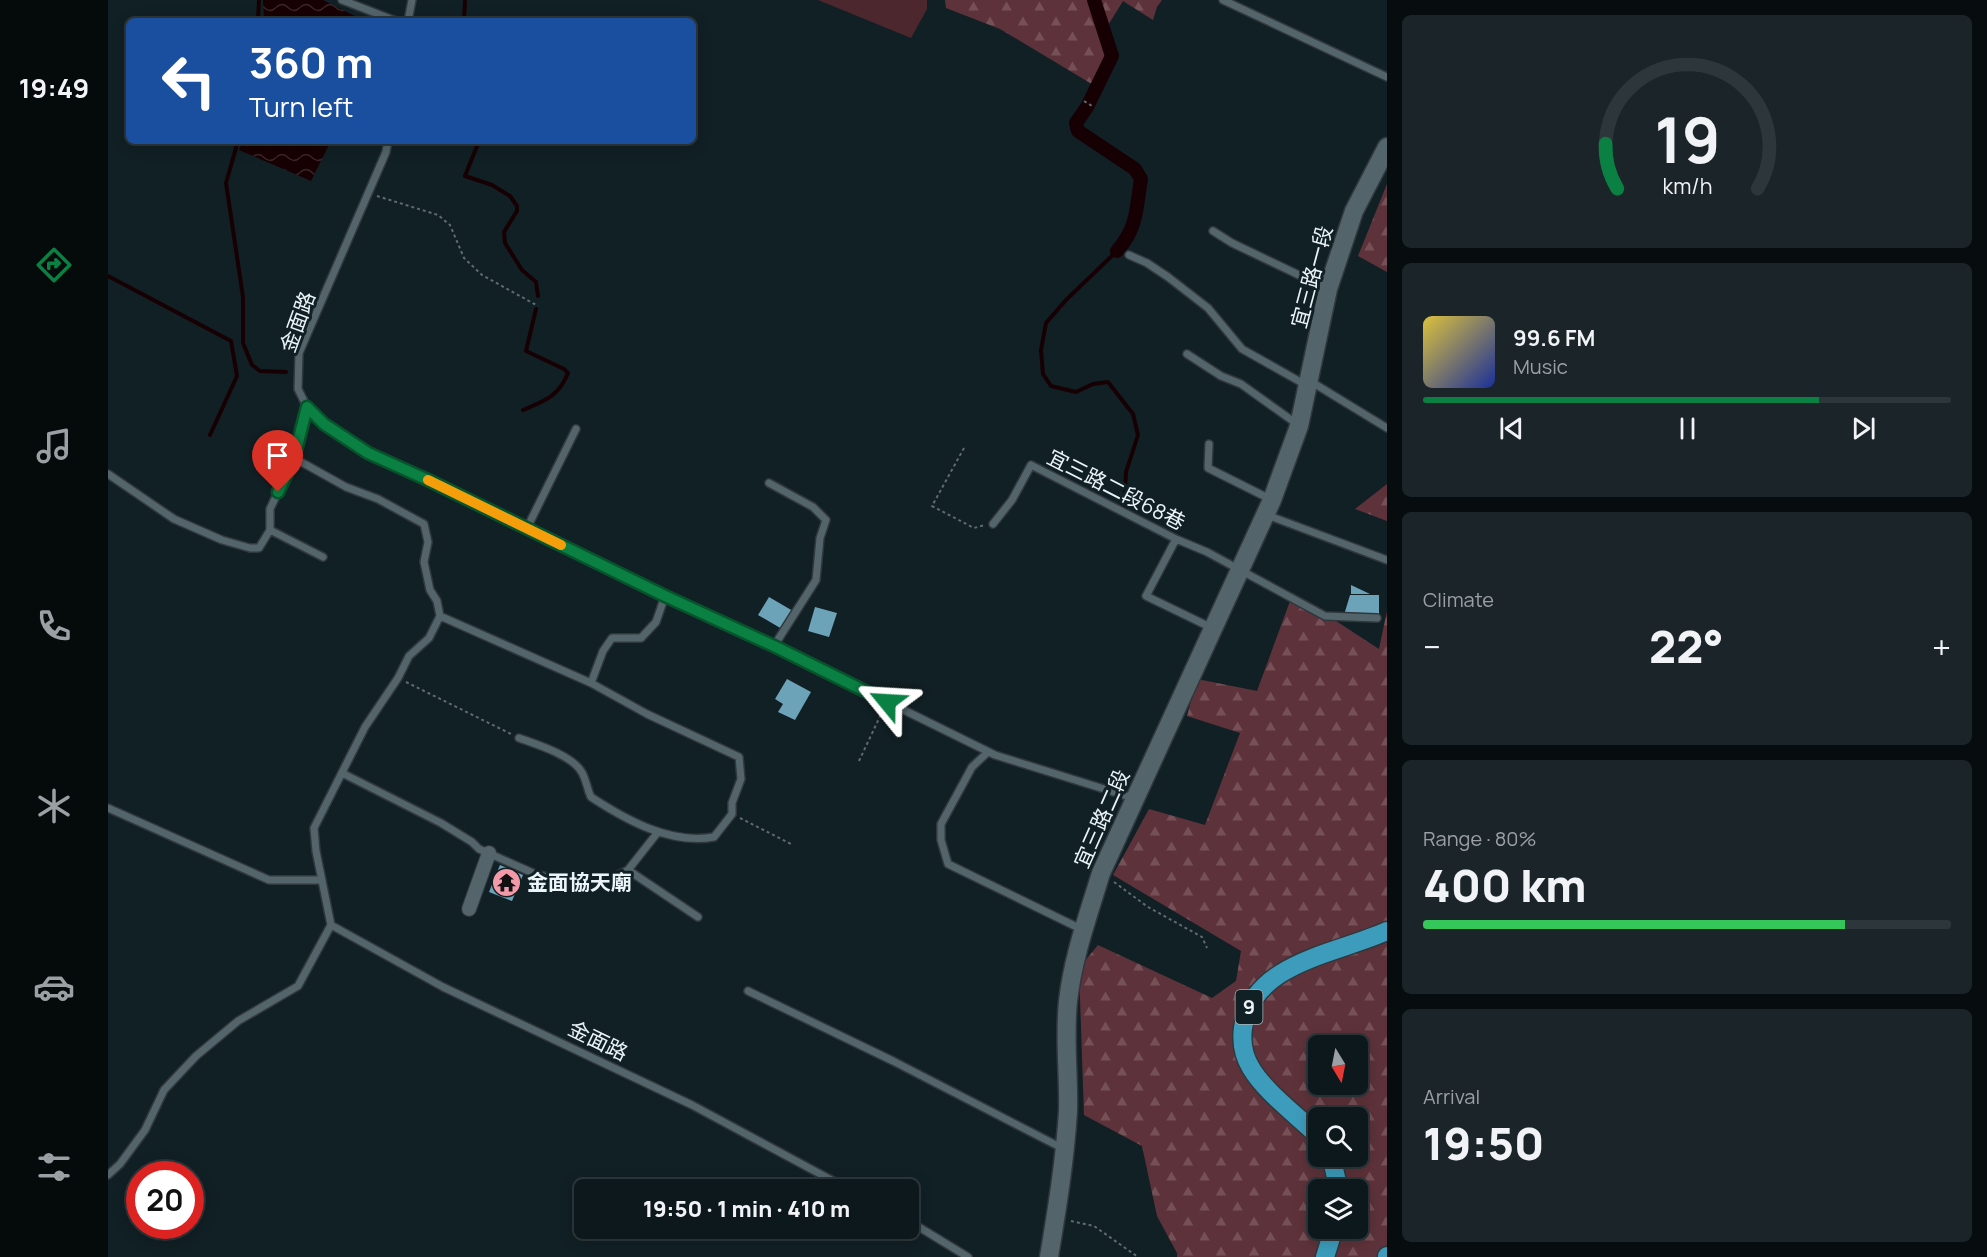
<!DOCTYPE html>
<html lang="en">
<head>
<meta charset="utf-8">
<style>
  :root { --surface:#0d181c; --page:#1b2529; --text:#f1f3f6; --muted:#9aa0a3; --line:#2d373b; --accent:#0b8043 }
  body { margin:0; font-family:Manrope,"Noto Sans TC",sans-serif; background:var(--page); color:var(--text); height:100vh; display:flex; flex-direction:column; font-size:22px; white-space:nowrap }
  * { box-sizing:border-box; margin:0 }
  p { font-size:20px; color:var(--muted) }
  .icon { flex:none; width:33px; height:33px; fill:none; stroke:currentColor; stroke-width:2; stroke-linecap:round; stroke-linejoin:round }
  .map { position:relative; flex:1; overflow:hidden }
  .panel { display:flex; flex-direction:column; gap:15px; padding:15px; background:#070d0f; width:600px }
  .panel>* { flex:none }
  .guide { position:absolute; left:18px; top:18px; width:570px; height:126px; border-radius:9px; box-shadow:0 3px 15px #0003,0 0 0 2px var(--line); background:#1a4fa0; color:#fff; overflow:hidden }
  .needle { width:39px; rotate:170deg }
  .tools { position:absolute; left:1200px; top:1035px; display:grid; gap:12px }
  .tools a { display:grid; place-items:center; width:60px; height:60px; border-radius:9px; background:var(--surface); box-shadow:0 3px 15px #0003,0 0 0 2px var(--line); font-size:30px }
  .speed { position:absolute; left:18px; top:1161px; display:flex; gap:12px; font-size:30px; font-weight:700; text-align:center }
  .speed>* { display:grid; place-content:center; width:78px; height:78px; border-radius:50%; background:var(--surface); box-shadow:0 3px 15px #0003,0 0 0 2px var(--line); line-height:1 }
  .speed .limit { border:9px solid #d22; background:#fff; color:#111 }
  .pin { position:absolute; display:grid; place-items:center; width:51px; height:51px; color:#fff; margin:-62px -26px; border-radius:50% 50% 50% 0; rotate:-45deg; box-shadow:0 0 6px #0007 }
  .pin .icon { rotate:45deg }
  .me { position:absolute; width:66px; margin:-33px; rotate:297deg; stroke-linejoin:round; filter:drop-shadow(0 0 4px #0008) }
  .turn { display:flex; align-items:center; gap:21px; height:126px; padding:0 24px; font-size:27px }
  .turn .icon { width:78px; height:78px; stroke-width:2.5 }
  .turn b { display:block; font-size:42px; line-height:51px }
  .big { font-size:45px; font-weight:800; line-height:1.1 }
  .panel .widget { flex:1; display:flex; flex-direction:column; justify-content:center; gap:9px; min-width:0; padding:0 21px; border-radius:9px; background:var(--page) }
  .panel .dial { align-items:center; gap:0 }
  .dial svg { height:156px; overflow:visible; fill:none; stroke:var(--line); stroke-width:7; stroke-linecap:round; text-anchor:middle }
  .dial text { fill:var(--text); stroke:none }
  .song { display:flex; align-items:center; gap:18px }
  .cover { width:72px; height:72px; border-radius:9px; background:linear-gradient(135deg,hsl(50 70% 55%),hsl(230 70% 35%)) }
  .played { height:6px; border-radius:3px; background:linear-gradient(90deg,var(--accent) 75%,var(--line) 75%) }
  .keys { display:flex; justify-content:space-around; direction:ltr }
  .heat { display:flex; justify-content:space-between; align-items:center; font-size:33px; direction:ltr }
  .charge { height:9px; border-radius:4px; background:linear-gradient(90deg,#34c759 80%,var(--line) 0) }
  .trip { position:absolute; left:466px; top:1179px; width:345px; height:60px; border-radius:9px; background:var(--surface); box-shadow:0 3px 15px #0003,0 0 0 2px var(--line); font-weight:800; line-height:60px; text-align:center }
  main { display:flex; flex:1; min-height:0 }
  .dock { display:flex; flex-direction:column; width:108px; justify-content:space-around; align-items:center; background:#050a0b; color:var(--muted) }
  .dock .icon { width:42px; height:42px }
  .dock .on { color:var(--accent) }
  .dock b { font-size:27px; color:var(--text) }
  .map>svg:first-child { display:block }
  .green { fill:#4c272e }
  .forest { fill:url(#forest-firs); fill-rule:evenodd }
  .water { fill:url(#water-waves) }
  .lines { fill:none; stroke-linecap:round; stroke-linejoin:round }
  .stream { stroke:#170003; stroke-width:4 }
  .canal { stroke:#170003; stroke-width:14 }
  .building { fill:#6da3b9 }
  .lane-casing { stroke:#30383d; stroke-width:10 }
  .street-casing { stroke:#30383d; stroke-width:16 }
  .secondary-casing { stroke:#30383d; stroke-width:21 }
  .primary-casing { stroke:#30383d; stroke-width:21 }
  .path { stroke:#5f6b70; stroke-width:2; stroke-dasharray:3 3; stroke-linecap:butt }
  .lane { stroke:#53646b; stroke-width:7 }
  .street { stroke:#53646b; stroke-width:14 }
  .secondary { stroke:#53646b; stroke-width:18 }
  .primary { stroke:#3d9cbb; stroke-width:18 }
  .route-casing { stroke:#07532c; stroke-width:15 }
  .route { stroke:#0b8043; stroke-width:10 }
  .slow { stroke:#f59e0b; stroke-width:10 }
  .labels { text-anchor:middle; stroke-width:6; stroke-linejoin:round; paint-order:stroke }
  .shield { fill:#112025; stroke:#aab4b9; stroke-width:1.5 }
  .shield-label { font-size:20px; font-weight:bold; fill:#ebf4f8 }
  .street-label { font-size:21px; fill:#ebf4f8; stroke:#112025 }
  .poi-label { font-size:21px; font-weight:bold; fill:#ebf4f8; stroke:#112025; text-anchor:start }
</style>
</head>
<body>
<main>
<nav class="dock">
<b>19:49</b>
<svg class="icon on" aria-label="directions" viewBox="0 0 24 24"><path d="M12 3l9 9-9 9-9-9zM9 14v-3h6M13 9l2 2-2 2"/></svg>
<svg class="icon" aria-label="music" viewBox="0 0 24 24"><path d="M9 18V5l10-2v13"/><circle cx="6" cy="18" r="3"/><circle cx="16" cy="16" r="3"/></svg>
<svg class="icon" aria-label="phone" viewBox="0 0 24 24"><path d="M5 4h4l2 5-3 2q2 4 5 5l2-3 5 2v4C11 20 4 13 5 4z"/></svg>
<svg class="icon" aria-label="climate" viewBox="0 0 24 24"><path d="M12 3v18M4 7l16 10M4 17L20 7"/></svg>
<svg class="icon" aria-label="car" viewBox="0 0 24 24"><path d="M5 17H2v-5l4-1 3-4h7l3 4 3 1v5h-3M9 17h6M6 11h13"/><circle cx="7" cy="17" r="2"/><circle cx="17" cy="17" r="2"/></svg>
<svg class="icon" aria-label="filters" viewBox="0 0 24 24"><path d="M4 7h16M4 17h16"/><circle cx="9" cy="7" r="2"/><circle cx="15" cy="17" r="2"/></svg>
</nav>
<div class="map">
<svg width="1279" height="1257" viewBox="0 0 1279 1257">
  <defs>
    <pattern id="forest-firs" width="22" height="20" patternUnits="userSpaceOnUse" patternTransform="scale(1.5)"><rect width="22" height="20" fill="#5e323a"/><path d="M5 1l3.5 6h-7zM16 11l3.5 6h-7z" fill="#755057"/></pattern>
    <pattern id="water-waves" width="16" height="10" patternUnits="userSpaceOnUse" patternTransform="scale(1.5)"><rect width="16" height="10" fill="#170003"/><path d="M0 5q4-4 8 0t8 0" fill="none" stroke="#392628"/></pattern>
  </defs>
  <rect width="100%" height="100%" fill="#112025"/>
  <!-- green -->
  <path class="green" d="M710,0H819V9L803,38Z"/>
  <!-- forest -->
  <path class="forest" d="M837,0H1054L1049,7L1045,20L1015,1L994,35L997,60L987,86L892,29L838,8Z
    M1279,184V272L1250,256Z
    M1279,484V521L1247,509Z
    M1185,593L1271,649L1279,611V1257H1069V1253L1049,1216L1034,1146L976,1115L971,968L990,945L1104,998L1128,981L1133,951L1005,875L1041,809L1097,825L1132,733L1079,716L1089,679L1149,691ZM1210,1046H1250V1084H1210ZM1210,1118H1250V1156H1210ZM1210,1190H1250V1228H1210Z"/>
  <!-- water -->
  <path class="water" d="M155,0H215L257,21H156Z
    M134,141H223L203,181L131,150Z"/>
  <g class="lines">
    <!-- stream -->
    <path class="stream" d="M150,21L151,0
      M356,21L357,0
      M130,141L118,183L135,297V343L144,365L152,371L178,372
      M371,141L357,176L384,185L402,196L409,206V211L396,232L397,243L414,270L428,282L430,296
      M1009,251L958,300L938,323L933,350L935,374L943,386L968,392L985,384L1000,382L1025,414L1030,435L1018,472L1016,506
      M0,276L123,341L129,376L102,435
      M415,410C437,401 451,396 460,373L456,369L418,351L428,309"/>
    <!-- canal -->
    <path class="canal" d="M986,0L1004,56L979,107L968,123L970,131L1027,169L1033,179C1028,209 1030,227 1009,251"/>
  </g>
  <!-- building -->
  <path class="building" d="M1243,585L1262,594H1243Z
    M1242,595H1271V615H1236Z
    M661,597L685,611L674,629L650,615Z
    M707,607L729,613L721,637L700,631Z
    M679,679L703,692L687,720L670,712L675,704L667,699Z
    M392,865L415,875L404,901L381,892Z"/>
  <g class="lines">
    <defs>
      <path id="lane" d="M234,0L288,21
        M1115,0L1279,77
        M300,21L304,0
        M280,141L278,152L191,353L190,389L199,407L216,424L260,453L320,480L557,596L666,646L887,755L1025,798
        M1105,231L1124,243L1218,288
        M1021,255L1039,263L1060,277L1100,308L1134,349L1198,385
        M1079,354L1113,376L1133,384L1189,424
        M1202,381L1279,428
        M1101,444L1100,468L1164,500
        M0,474L66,519L114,540L142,548H151L162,530V509L186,458
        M661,483L705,507L718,520L712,538L708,580L666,646
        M1159,515L1279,560
        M885,524L904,500L923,465L1068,539L1099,552L1217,616L1269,618
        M419,528L468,429
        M162,530L215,557
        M1068,539L1038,596L1104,628
        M332,616L483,683L539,714L631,757L633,779L624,803V814L606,837C563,845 518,820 483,797C479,789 478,778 473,771C463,755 428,744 411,738
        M483,683L495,651L504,638H533L548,622L557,596
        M880,752L864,767L833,824V840L840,864L973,929
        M234,773L333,823L364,842L371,849L425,873L463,884L482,887L489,886L520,870L550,832
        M0,808L161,880H214
        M520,870L590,917
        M223,925L335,987L584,1105L742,1190
        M640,991L785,1061L954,1148
        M0,1175L12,1164L37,1130L56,1090L88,1056L130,1021L190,986L223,925L208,851L206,828L257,727L290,678L301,656L321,638L332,616L329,601L322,590L316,562L320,542L316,524L270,499L238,487L186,458L199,407
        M801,1221L860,1257"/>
      <path id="street" d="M361,909L381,853"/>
      <path id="secondary" d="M941,1257C949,1209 957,1160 960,1111C961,1075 956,1038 960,1001C965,957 980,916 993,873L1164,500L1191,426L1220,289L1246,211L1279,147"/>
      <path id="primary" d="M1210,1136C1190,1116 1157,1092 1143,1068C1135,1055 1133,1043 1135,1028C1144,962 1229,954 1279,931
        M1223,1156L1231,1190
        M1217,1257L1226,1228
        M1279,1257V1256"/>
    </defs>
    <!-- lane casing -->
    <use href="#lane" class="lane-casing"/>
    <!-- street casing -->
    <use href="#street" class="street-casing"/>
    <!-- secondary casing -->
    <use href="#secondary" class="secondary-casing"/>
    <!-- primary casing -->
    <use href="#primary" class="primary-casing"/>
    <!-- path -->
    <path class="path" d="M976,101L984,106
      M269,196L330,215L342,225L356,258L374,275L430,306
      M856,448L824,506L866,528L877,525
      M298,682L403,734
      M751,761L775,710
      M632,818L685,845
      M1006,882L1040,907L1094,937L1099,948
      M963,1221L986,1226L1030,1257"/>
    <!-- lane -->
    <use href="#lane" class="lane"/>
    <!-- street -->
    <use href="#street" class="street"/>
    <!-- secondary -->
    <use href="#secondary" class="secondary"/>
    <!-- primary -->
    <use href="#primary" class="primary"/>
  </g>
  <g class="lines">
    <defs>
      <path id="route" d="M170,492L186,458L199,407L216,424L260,453L320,480L557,596L666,646L779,702"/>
    </defs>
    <!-- route casing -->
    <use href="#route" class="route-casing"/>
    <!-- route -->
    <use href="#route" class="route"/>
    <!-- slow -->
    <path class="slow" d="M320,480L453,545"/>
  </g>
  <!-- icons -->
  <defs>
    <symbol id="temple-disc" viewBox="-11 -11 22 22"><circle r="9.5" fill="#f39aa9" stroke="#112025"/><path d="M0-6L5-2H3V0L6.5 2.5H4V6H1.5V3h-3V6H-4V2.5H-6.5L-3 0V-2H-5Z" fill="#111"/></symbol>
  </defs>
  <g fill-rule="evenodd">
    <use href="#temple-disc" x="382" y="866" width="33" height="33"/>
  </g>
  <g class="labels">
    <!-- shield labels -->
    <rect class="shield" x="1127.5" y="990" width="27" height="34" rx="4.5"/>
    <g class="shield-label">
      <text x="1141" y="1014">9</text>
    </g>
    <!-- street labels -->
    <g class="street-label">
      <text transform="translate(1204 277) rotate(-75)" y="7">宜三路一段</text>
      <text transform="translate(190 322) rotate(-70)" y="7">金面路</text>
      <text transform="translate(1008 490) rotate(27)" y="7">宜三路二段68巷</text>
      <text transform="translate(994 819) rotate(-66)" y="7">宜三路二段</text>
      <text transform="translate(490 1041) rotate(26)" y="7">金面路</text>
    </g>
    <!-- poi labels -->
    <g class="poi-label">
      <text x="419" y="890">金面協天廟</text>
    </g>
  </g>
</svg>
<div class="tools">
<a><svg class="needle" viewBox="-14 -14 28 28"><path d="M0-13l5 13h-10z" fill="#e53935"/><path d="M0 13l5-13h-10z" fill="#9aa0a3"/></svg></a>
<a><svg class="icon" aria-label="search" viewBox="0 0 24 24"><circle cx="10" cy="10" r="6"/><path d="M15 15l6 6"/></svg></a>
<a><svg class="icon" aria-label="layers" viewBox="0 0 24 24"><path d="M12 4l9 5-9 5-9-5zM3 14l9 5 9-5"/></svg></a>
</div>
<div class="speed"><div class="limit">20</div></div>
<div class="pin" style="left:170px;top:492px;background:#d93025"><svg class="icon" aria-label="arrive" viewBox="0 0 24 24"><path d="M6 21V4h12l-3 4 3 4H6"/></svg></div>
<svg class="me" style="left:779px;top:702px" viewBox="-20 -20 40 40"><path d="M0-17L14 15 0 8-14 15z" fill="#0b8043" stroke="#fff" stroke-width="4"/></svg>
<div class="trip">19:50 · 1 min · 410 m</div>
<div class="guide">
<div class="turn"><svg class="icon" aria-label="left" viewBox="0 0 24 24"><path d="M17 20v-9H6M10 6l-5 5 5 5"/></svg><div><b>360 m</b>Turn left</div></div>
</div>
</div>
<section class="panel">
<div class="widget dial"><svg viewBox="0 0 100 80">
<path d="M14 69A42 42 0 1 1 86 69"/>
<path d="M14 69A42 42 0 0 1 8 46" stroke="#0b8043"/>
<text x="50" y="56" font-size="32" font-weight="700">19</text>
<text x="50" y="72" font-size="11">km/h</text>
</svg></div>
<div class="widget">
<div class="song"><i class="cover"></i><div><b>99.6 FM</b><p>Music</p></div></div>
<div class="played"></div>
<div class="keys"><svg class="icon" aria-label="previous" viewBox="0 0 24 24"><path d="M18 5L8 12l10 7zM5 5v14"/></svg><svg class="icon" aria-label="pause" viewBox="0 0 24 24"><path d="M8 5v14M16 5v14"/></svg><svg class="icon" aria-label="next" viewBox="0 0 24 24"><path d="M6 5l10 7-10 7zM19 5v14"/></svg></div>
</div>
<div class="widget"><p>Climate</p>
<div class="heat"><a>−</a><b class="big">22°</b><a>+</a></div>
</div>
<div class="widget"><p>Range · 80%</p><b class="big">400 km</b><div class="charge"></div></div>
<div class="widget"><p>Arrival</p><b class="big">19:50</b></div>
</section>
</main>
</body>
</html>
